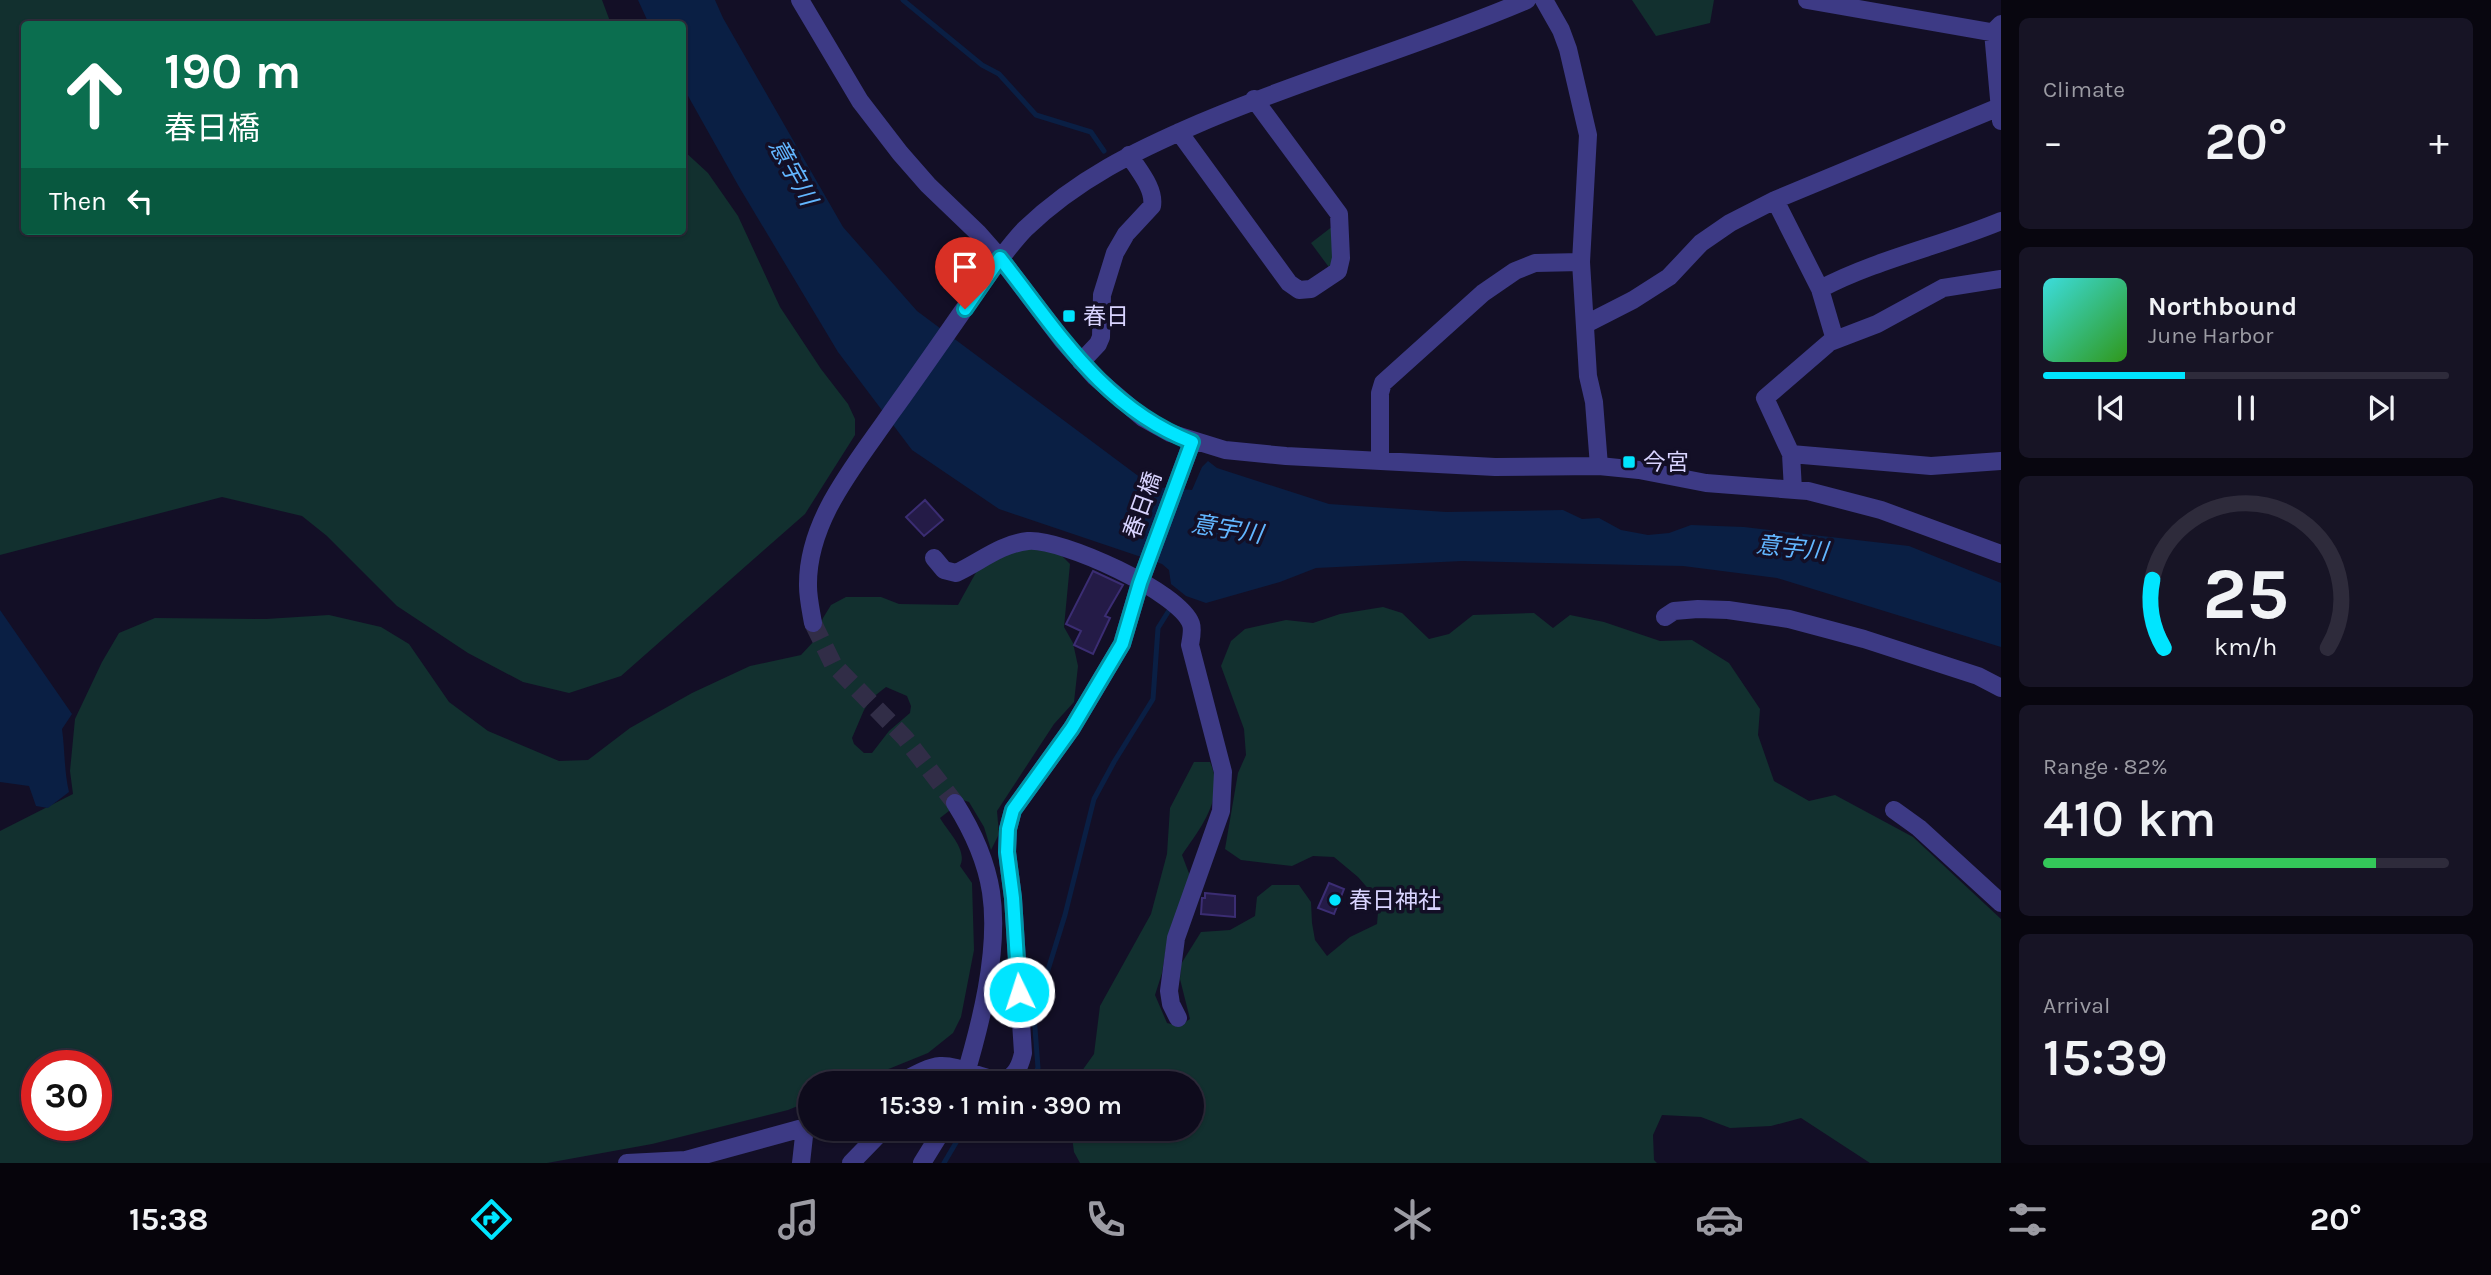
<!DOCTYPE html>
<html lang="en">
<head>
<meta charset="utf-8">
<style>
  :root { --surface:#0e0b1c; --page:#171425; --text:#f1f3f6; --muted:#9b9ba3; --line:#2e2b3b; --accent:#00e5ff }
  body { margin:0; font-family:Karla,"Noto Sans JP",sans-serif; background:var(--page); color:var(--text); height:100vh; display:flex; flex-direction:column; font-size:26px; white-space:nowrap }
  * { box-sizing:border-box; margin:0 }
  p { font-size:23px; color:var(--muted) }
  .icon { flex:none; width:38px; height:38px; fill:none; stroke:currentColor; stroke-width:2; stroke-linecap:round; stroke-linejoin:round }
  .map { position:relative; flex:1; overflow:hidden }
  .sheet { display:flex; flex-direction:column; gap:18px; padding:18px; background:#08060f; width:490px }
  .sheet>* { flex:none }
  .top-card { position:absolute; left:21px; top:21px; width:665px; height:214px; border-radius:7px; box-shadow:0 2px 5px #0004,0 0 0 2px var(--line); background:#0b6e4f; color:#fff; overflow:hidden }
  .speed { position:absolute; left:21px; top:1050px; display:flex; gap:14px; font-size:35px; font-weight:700; text-align:center }
  .speed>* { display:grid; place-content:center; width:91px; height:91px; border-radius:50%; background:var(--surface); box-shadow:0 2px 5px #0004,0 0 0 2px var(--line); line-height:1 }
  .speed .limit { border:10px solid #d22; background:#fff; color:#111 }
  .pin { position:absolute; display:grid; place-items:center; width:60px; height:60px; color:#fff; margin:-72px -30px; border-radius:50% 50% 50% 0; rotate:-45deg; box-shadow:0 0 7px #0007 }
  .pin .icon { rotate:45deg }
  .me { position:absolute; width:77px; margin:-38px; rotate:356deg; stroke-linejoin:round; filter:drop-shadow(0 0 5px #0008) }
  .turn { display:flex; align-items:center; gap:24px; height:147px; padding:0 28px; font-size:32px }
  .turn .icon { width:91px; height:91px; stroke-width:2.5 }
  .turn b { display:block; font-size:49px; line-height:60px }
  .then { display:flex; align-items:center; height:66px; padding:0 28px; background:#0003; gap:14px; font-size:26px }
  .big { font-size:52px; font-weight:600; line-height:1.1 }
  .sheet .widget { flex:1; display:flex; flex-direction:column; justify-content:center; gap:10px; min-width:0; padding:0 24px; border-radius:10px; background:var(--page) }
  .sheet .dial { align-items:center; gap:0 }
  .dial svg { height:182px; overflow:visible; fill:none; stroke:var(--line); stroke-width:7; stroke-linecap:round; text-anchor:middle }
  .dial text { fill:var(--text); stroke:none }
  .song { display:flex; align-items:center; gap:21px }
  .cover { width:84px; height:84px; border-radius:10px; background:linear-gradient(135deg,hsl(180 70% 55%),hsl(110 70% 35%)) }
  .played { height:7px; border-radius:4px; background:linear-gradient(90deg,var(--accent) 35%,var(--line) 35%) }
  .keys { display:flex; justify-content:space-around; direction:ltr }
  .heat { display:flex; justify-content:space-between; align-items:center; font-size:38px; direction:ltr }
  .charge { height:10px; border-radius:5px; background:linear-gradient(90deg,#34c759 82%,var(--line) 0) }
  .trip { position:absolute; left:798px; top:1071px; width:406px; height:70px; border-radius:35px; background:var(--surface); box-shadow:0 2px 5px #0004,0 0 0 2px var(--line); font-weight:600; line-height:70px; text-align:center }
  .dock { display:flex; height:112px; justify-content:space-around; align-items:center; background:#06040b; color:var(--muted) }
  .dock .icon { width:49px; height:49px }
  .dock .current { color:var(--accent) }
  .dock b { font-size:32px; color:var(--text) }
  main { display:flex; flex:1; min-height:0 }
  .map>svg:first-child { display:block }
  .green { fill:#12302f; fill-rule:evenodd }
  .water { fill:#0a1f44 }
  .lines { fill:none; stroke-linecap:round; stroke-linejoin:round }
  .stream { stroke:#0a1f44; stroke-width:5 }
  .building { fill:#241b47; stroke:#3b2d73; stroke-width:2 }
  .minor-tunnel { stroke:#312d47; stroke-width:18; stroke-dasharray:18 9; stroke-linecap:butt }
  .minor { stroke:#3d3a85; stroke-width:18 }
  .route-casing { stroke:#0095a6; stroke-width:18 }
  .route { stroke:#00e5ff; stroke-width:12 }
  .poi-dot { fill:#00e5ff; stroke:#130f26; stroke-width:2.5 }
  .labels { text-anchor:middle; stroke-width:7; stroke-linejoin:round; paint-order:stroke }
  .poi-label { font-size:23px; fill:#d9d4ff; stroke:#130f26; text-anchor:start }
  .street-label { font-size:23px; fill:#d9d4ff; stroke:#130f26 }
  .water-label { font-size:24px; font-style:italic; fill:#62b6ff; stroke:#130f26 }
</style>
</head>
<body>
<main>
<div class="map">
<svg width="2001" height="1163" viewBox="0 0 2001 1163">
  <rect width="100%" height="100%" fill="#130f26"/>
  <!-- green -->
  <path class="green" d="M0,0H602L611,24H24V231H682L683,150L708,173L738,216L780,307L821,369L848,404L855,419V435L805,514L621,676L569,693L523,682L468,653L397,606L327,536L302,516L222,497L0,555Z
    M1632,0H1714L1710,23L1656,36Z
    M1333,226L1336,262L1331,270L1311,243Z
    M1053,547L1070,564L1064,627L1073,643L1078,666L1074,702L1054,724L997,811L999,834L991,850L984,827L969,802L963,800L940,818C948,832 968,850 960,866L972,883L974,950L961,1017L953,1033L928,1053L854,1083H810V1101L788,1110L652,1144L547,1163H0V831L73,794L70,771L75,719L102,662L119,633L155,618L266,619L329,615L381,627L409,644L449,702L488,731L559,761L588,760L630,728L692,693L750,666L801,655L815,640L823,618L831,605L846,597H881L899,604L958,605L979,567L1011,549ZM886,687L907,696L911,706L910,713L889,731L872,753H864L854,744L852,738L864,710L872,698ZM37,1066H96V1125H37Z
    M1383,607L1402,613L1429,639L1449,634L1473,615L1534,613L1553,628L1570,615L1604,622L1660,641L1692,640L1729,663L1760,709L1758,735L1774,781L1809,801L1835,795L1913,837L2001,919V1163H1870L1801,1118L1771,1126L1730,1128L1701,1117L1662,1115L1653,1135L1654,1160L1657,1163H1080L1074,1152L1071,1129H1192V1083H1078L1079,1075L1094,1054L1100,1006L1151,914L1167,854L1170,808L1194,762H1210C1226,797 1201,827 1182,855L1190,876L1167,942L1162,973L1155,995L1167,1023L1179,1026L1190,1019L1180,979L1181,964L1201,932L1230,930L1255,916L1257,897L1272,885H1299L1311,902L1312,923L1315,940L1327,956L1350,937L1377,924L1379,901L1358,877L1334,857L1313,856L1292,866L1241,860L1225,849L1238,773L1246,755L1244,729L1221,666L1231,641L1245,629L1286,620L1313,623L1340,614Z"/>
  <!-- water -->
  <path class="water" d="M638,0H715L723,18L843,227L917,311L1153,487L1192,490L1202,467L1208,461L1217,468L1329,504L1446,512L1563,510L1582,519L1599,518L1621,530L1648,535L1669,533L1691,525L1744,527L1909,546L2001,583V647L1777,578L1683,566L1462,561L1316,568L1280,582L1206,603L1186,596L1171,584L1169,570L1162,564L999,509L912,450L838,352L738,185L683,87L682,24H649Z
    M0,610L72,714L62,729C65,750 64,771 69,792L48,808L36,806L29,786L0,782Z"/>
  <g class="lines">
    <!-- stream -->
    <path class="stream" d="M903,0L982,65L999,74L1036,115L1091,132L1104,151
      M1029,1083L1038,1068L1034,1015L1065,915L1094,799L1114,762L1153,699L1158,628L1168,612
      M944,1163L964,1129"/>
  </g>
  <!-- building -->
  <path class="building" d="M925,500L943,520L924,536L906,517Z
    M1093,571L1123,585L1105,616L1110,618L1093,654L1074,645L1081,631L1066,624Z
    M1329,883L1344,889L1334,914L1318,908Z
    M1205,893L1235,896V917L1201,914L1202,898H1205Z"/>
  <g class="lines">
    <!-- minor-tunnel -->
    <path class="minor-tunnel" d="M813,623L833,664L905,738L955,803"/>
    <!-- minor -->
    <path class="minor" d="M800,0L860,101L900,153L928,185L978,233L1000,258L1063,341L1095,377L1143,418L1170,433L1225,450L1286,456L1495,467L1599,466L1639,470L1706,483L1808,491L1881,510L2001,554
      M1544,0L1561,30L1568,49L1588,135L1581,262L1588,376L1594,402L1599,466
      M1807,0L2001,34
      M2001,24L1993,32L2001,121
      M1179,132L1289,283L1299,290L1311,289L1338,271L1341,258L1339,214L1254,99
      M1775,200L1820,289L1835,340
      M1820,289C1877,259 1941,246 2001,221
      M1586,324L1633,300L1669,277L1701,243L1730,223L1775,200L1999,107
      M1081,362L1098,344L1101,337L1102,295L1115,253L1126,234L1152,206C1155,188 1138,170 1129,155
      M1791,454L1931,466L2001,461
      M1380,461V393L1383,383L1483,293L1515,271L1535,263L1581,262
      M1793,490L1791,454L1765,398L1830,342L1877,324L1943,288L2001,279
      M934,558L944,570L956,573C980,562 1000,544 1028,541C1061,538 1180,592 1191,624C1193,630 1191,639 1190,645L1223,772L1221,811L1176,938L1169,991L1171,1004L1178,1018
      M1665,617L1674,611L1698,609L1728,610L1789,619L1864,639L1978,676L2001,688
      M813,623C811,611 808,598 808,586C807,520 856,464 891,413C917,377 942,341 967,305C986,279 1003,252 1025,229C1077,179 1135,151 1200,123C1307,77 1420,46 1527,0
      M955,803C972,830 986,860 991,892C1000,951 980,1027 963,1083
      M1894,810L1919,828L2001,903
      M899,1083C911,1077 927,1067 940,1066C972,1064 1012,1106 1023,1053L1013,898L1007,852L1008,829L1013,810L1072,728L1122,644L1140,583L1192,442
      M627,1163L686,1160L810,1126
      M801,1163L805,1127
      M851,1163L884,1129
      M922,1163L943,1129"/>
  </g>
  <g class="lines">
    <defs>
      <path id="route" d="M965,309L1000,258C1057,330 1102,407 1192,442L1140,583L1122,644L1072,728L1013,810L1008,829L1007,852L1013,898L1019,992"/>
    </defs>
    <!-- route casing -->
    <use href="#route" class="route-casing"/>
    <!-- route -->
    <use href="#route" class="route"/>
  </g>
  <!-- markers -->
  <g class="poi-dot">
    <rect x="1062" y="309" width="14" height="14" rx="3.5"/>
    <rect x="1622" y="455" width="14" height="14" rx="3.5"/>
    <circle cx="1335" cy="900" r="7"/>
  </g>
  <g class="labels">
    <!-- poi labels -->
    <g class="poi-label">
      <text x="1083" y="324">春日</text>
      <text x="1643" y="470">今宮</text>
      <text x="1349" y="908">春日神社</text>
    </g>
    <!-- street labels -->
    <g class="street-label">
      <text transform="translate(1142 505) rotate(-70)" y="8">春日橋</text>
    </g>
    <!-- water labels -->
    <g class="water-label">
      <text transform="translate(793 172) rotate(61)" y="8">意宇川</text>
      <text transform="translate(1227 529) rotate(9)" y="8">意宇川</text>
      <text transform="translate(1792 548) rotate(6)" y="8">意宇川</text>
    </g>
  </g>
</svg>
<div class="speed"><div class="limit">30</div></div>
<div class="pin" style="left:965px;top:309px;background:#d93025"><svg class="icon" aria-label="arrive" viewBox="0 0 24 24"><path d="M6 21V4h12l-3 4 3 4H6"/></svg></div>
<svg class="me" style="left:1019px;top:992px" viewBox="-20 -20 40 40"><circle r="17" fill="#00e5ff" stroke="#fff" stroke-width="3"/><path d="M0-11L8 9 0 5-8 9z" fill="#fff"/></svg>
<div class="trip">15:39 · 1 min · 390 m</div>
<div class="top-card">
<div class="turn"><svg class="icon" aria-label="ahead" viewBox="0 0 24 24"><path d="M12 20V5M6 11l6-6 6 6"/></svg><div><b>190 m</b>春日橋</div></div>
<div class="then">Then<svg class="icon" aria-label="left" viewBox="0 0 24 24"><path d="M17 20v-9H6M10 6l-5 5 5 5"/></svg></div>
</div>
</div>
<section class="sheet">
<div class="widget"><p>Climate</p>
<div class="heat"><a>−</a><b class="big">20°</b><a>+</a></div>
</div>
<div class="widget">
<div class="song"><i class="cover"></i><div><b>Northbound</b><p>June Harbor</p></div></div>
<div class="played"></div>
<div class="keys"><svg class="icon" aria-label="previous" viewBox="0 0 24 24"><path d="M18 5L8 12l10 7zM5 5v14"/></svg><svg class="icon" aria-label="pause" viewBox="0 0 24 24"><path d="M8 5v14M16 5v14"/></svg><svg class="icon" aria-label="next" viewBox="0 0 24 24"><path d="M6 5l10 7-10 7zM19 5v14"/></svg></div>
</div>
<div class="widget dial"><svg viewBox="0 0 100 80">
<path d="M14 69A42 42 0 1 1 86 69"/>
<path d="M14 69A42 42 0 0 1 9 39" stroke="#00e5ff"/>
<text x="50" y="56" font-size="32" font-weight="700">25</text>
<text x="50" y="72" font-size="11">km/h</text>
</svg></div>
<div class="widget"><p>Range · 82%</p><b class="big">410 km</b><div class="charge"></div></div>
<div class="widget"><p>Arrival</p><b class="big">15:39</b></div>
</section>
</main>
<nav class="dock">
<b>15:38</b>
<svg class="icon current" aria-label="directions" viewBox="0 0 24 24"><path d="M12 3l9 9-9 9-9-9zM9 14v-3h6M13 9l2 2-2 2"/></svg>
<svg class="icon" aria-label="music" viewBox="0 0 24 24"><path d="M9 18V5l10-2v13"/><circle cx="6" cy="18" r="3"/><circle cx="16" cy="16" r="3"/></svg>
<svg class="icon" aria-label="phone" viewBox="0 0 24 24"><path d="M5 4h4l2 5-3 2q2 4 5 5l2-3 5 2v4C11 20 4 13 5 4z"/></svg>
<svg class="icon" aria-label="climate" viewBox="0 0 24 24"><path d="M12 3v18M4 7l16 10M4 17L20 7"/></svg>
<svg class="icon" aria-label="car" viewBox="0 0 24 24"><path d="M5 17H2v-5l4-1 3-4h7l3 4 3 1v5h-3M9 17h6M6 11h13"/><circle cx="7" cy="17" r="2"/><circle cx="17" cy="17" r="2"/></svg>
<svg class="icon" aria-label="filters" viewBox="0 0 24 24"><path d="M4 7h16M4 17h16"/><circle cx="9" cy="7" r="2"/><circle cx="15" cy="17" r="2"/></svg>
<b>20°</b>
</nav>
</body>
</html>
